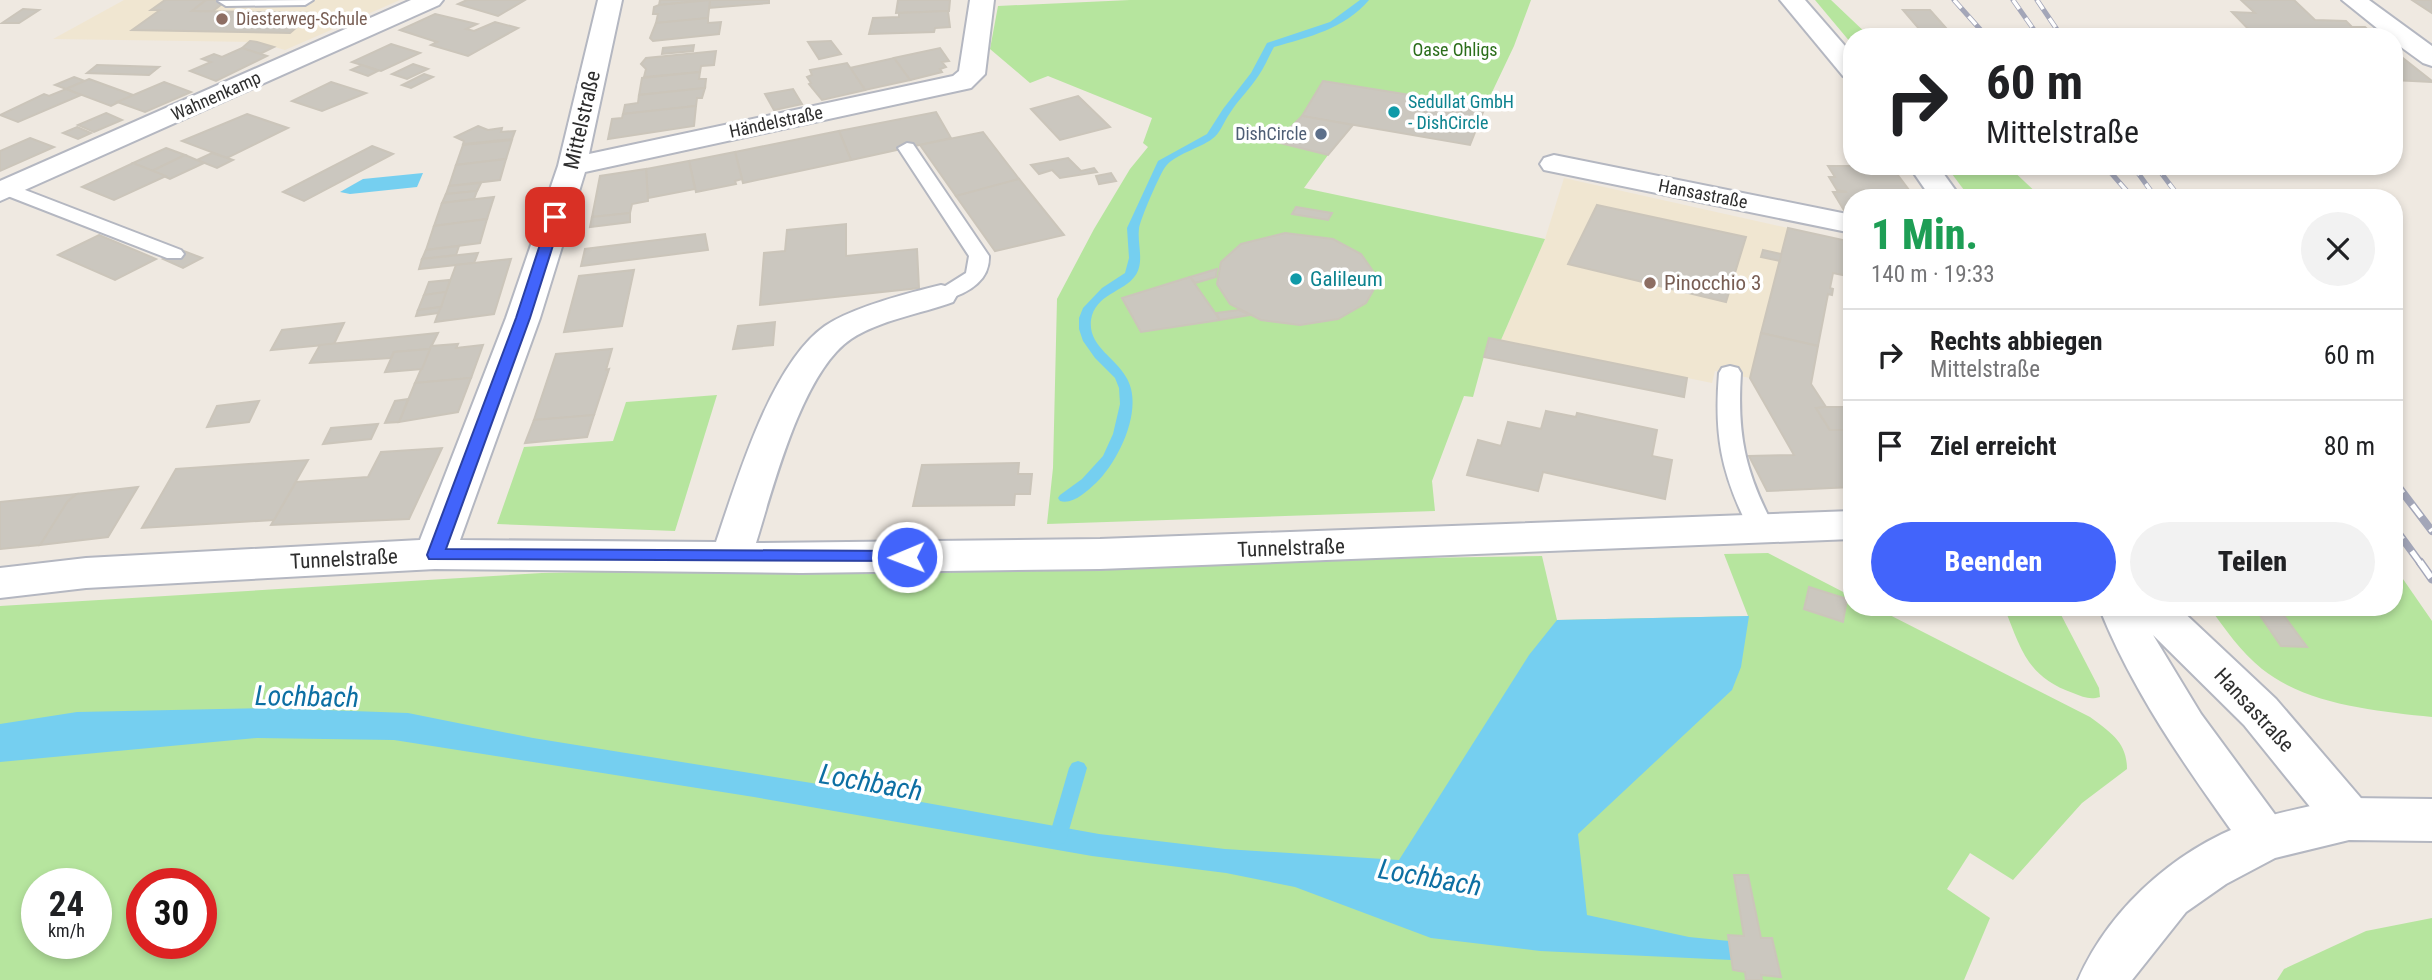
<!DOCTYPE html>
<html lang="de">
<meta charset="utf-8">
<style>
:root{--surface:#fff;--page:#f2f2f2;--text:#202124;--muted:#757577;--line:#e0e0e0;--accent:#4264fb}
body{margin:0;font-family:"Roboto Condensed",sans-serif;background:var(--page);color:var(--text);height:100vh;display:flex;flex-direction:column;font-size:26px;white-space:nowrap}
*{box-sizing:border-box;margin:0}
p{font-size:23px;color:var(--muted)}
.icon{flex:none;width:38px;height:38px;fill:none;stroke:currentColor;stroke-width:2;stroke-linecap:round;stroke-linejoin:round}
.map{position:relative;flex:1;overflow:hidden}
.details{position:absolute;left:1843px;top:189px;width:560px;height:427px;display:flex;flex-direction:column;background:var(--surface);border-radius:28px;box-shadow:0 4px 10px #0003}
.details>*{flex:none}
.banner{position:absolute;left:1843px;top:28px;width:560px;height:147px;border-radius:28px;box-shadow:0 4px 10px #0003;background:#fff;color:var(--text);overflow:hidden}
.speed{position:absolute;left:21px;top:868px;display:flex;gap:14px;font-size:35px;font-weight:700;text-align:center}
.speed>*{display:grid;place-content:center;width:91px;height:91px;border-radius:50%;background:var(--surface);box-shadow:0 4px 10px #0003;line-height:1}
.speed small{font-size:18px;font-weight:400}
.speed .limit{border:10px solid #d22;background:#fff;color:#111}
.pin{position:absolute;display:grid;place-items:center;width:60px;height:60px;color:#fff;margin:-30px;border-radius:14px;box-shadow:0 4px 10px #0006}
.me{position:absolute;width:77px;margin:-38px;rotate:269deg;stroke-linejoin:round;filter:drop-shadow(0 0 5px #0008)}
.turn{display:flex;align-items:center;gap:24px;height:147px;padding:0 28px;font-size:32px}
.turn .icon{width:91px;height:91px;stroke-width:2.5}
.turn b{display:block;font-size:49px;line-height:60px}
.round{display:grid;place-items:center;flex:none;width:74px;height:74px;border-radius:37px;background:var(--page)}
.headline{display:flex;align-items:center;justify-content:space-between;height:119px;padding:0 28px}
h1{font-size:42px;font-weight:800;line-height:52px;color:#1e9e55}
.cta{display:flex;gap:14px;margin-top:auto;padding:14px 28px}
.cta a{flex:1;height:80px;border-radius:42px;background:var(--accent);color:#fff;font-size:28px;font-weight:800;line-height:80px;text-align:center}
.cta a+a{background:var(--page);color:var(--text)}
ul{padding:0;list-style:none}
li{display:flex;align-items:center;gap:21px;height:91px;padding:0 28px;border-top:2px solid var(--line)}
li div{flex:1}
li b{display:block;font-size:26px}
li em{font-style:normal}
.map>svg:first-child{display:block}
.education{fill:#f0e6d1}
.green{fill:#b6e59e;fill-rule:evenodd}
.water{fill:#75cff0}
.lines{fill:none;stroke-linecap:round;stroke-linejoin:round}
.stream{fill:#75cff0;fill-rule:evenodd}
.building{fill:#cbc7bf;stroke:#cbc5ba;stroke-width:2}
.lane-casing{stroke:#b4b7c1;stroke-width:4}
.street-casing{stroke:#b4b7c1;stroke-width:4}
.secondary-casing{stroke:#b4b7c1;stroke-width:4}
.lane{fill:#fff;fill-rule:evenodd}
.street{fill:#fff;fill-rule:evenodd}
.secondary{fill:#fff;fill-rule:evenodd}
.rail-far2-casing{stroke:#a3a6b8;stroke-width:5}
.rail-far1-casing{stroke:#a3a6b8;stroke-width:8}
.rail-casing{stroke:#a3a6b8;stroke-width:9}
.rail-far2{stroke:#fff;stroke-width:3.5;stroke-dasharray:11;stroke-linecap:butt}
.rail-far1{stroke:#fff;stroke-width:5;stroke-dasharray:15;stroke-linecap:butt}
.rail{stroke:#fff;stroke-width:6;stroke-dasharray:19;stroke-linecap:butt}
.route{fill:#4264fb;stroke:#2b41a3;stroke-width:2}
.education-dot{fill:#8d6e63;stroke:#fff;stroke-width:2.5}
.culture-dot{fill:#0f9aa8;stroke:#fff;stroke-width:2.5}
.service-dot{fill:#5c6f8a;stroke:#fff;stroke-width:2.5}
.labels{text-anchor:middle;stroke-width:7;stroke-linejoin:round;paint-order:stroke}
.far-education-label{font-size:18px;fill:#785e54;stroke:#fff;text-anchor:start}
.far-park-label{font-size:18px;fill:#2c6e1b;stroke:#fff}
.far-street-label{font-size:18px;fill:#2e2e2e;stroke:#fff}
.far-culture-label{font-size:18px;fill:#0d838f;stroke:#fff;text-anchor:start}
.far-service-label{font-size:18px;fill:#4e5e75;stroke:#fff;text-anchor:end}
.street-label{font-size:21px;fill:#2e2e2e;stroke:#fff}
.culture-label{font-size:21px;fill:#0d838f;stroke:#fff;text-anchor:start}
.education-label{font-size:21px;fill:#785e54;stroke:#fff;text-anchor:start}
.near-water-label{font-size:28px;font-style:italic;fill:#0d6fa3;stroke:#fff}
</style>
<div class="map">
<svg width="2432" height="980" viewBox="0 0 2432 980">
<rect width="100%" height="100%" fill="#efe9e1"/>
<g class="education">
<polygon points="124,0 400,0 285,50 257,42 53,39"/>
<polygon points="1564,178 1788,228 1750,378 1715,371 1712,383 1501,340 1545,239"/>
</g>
<g class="green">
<polygon points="1130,0 1531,0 1514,46 1485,107 1323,81 1302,116 1276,141 1328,155 1304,188 1545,239 1501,340 1489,338 1473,397 1464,396 1432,481 1435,511 1047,524 1053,468 1057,299 1094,229 1130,169 1148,147 1143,143 1152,118 1048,76 1030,83 990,49 998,6"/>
<polygon points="1815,0 1831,0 1870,37 1852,37 1851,43"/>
<polygon points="1946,166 2008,166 2042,198 1970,198"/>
<polygon points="717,395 675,531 497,524 524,447 613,441 626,402"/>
<path d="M1768,553l83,43 1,11h22l216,110c20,15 37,25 37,52l-45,34 -69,77 -43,-27 -23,36 43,29 -26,62h-1964v-374l542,-33 1000,-17 15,64 191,-4 -24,-62zM37,884h59v59h-59zM142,884h59v59h-59z"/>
<path d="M2394,566l38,55v96c-55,-6 -125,-12 -170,-48 -21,-17 -37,-40 -53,-62h185z"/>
<path d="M2004,607h53l42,81 1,9c-10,3 -17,0 -27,-4 -46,-16 -52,-44 -69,-86z"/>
<polygon points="2432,918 2432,980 2277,980 2284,969 2366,931"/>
</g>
<g class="water">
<polygon points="423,173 417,187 350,194 340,192 363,179"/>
<polygon points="1749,616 1741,667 1732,690 1578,834 1587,915 1689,937 1729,941 1732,960 1540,951 1431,938 1295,887 1226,873 1092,856 754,797 394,740 257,738 0,762 0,724 77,712 270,708 408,713 533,738 855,790 1099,834 1225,849 1399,860 1529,655 1557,620"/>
</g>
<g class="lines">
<g class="stream">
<path d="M1360,0h9c-25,29 -60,37 -95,47 -5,9 -9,19 -15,28 -9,14 -21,25 -29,38 -6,8 -10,21 -18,26 -12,9 -38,16 -46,27 -5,5 -27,56 -27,63 -2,15 6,33 -4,47 -11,16 -40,18 -44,44 -3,26 24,37 35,57 19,30 -7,84 -30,106 -9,8 -23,22 -36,18l-2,-3 2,-3 22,-16 21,-23 10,-22 7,-30 -1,-16 -4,-10 -20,-20 -12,-17 -4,-12v-11l4,-10 19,-20 23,-15 4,-15 -2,-30 31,-67 49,-27 16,-25 28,-36 16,-30 63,-21z"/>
<polygon points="1078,761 1084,763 1087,768 1067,837 1064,843 1058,845 1052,843 1049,837 1069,768 1072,763"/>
</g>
</g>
<g class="building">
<polygon points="165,0 206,0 192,11 313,13 290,33 132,30 160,10 151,10"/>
<polygon points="206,0 227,0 213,11 192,11"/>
<polygon points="467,0 525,0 498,16 458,4"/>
<polygon points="660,0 710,0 659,5"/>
<polygon points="710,0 769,0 769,3 709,8"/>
<polygon points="710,0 708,18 656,23 658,14 653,14 654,7 659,5"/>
<polygon points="898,0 950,0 949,11 896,13"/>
<polygon points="2241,0 2294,0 2315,20 2346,21 2352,27 2365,27 2376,37 2256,37 2232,12 2255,13"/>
<polygon points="2412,0 2432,0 2432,13"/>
<polygon points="23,9 39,10 19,23 2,23"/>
<polygon points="1903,10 1930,10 1954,37 1926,37"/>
<polygon points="948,11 950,27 935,28 934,32 869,34 873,18 899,17 899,13"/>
<polygon points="435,14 477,24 466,29 474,31 495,22 518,28 468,56 431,45 437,42 400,30"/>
<polygon points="708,18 708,23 721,22 719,34 653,41 650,38 656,23"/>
<polygon points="250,41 257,42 274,47 260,54 242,48"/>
<polygon points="831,41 841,54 819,59 808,42"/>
<polygon points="391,44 420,53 381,71 352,62"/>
<polygon points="1444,44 1460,49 1453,54 1438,49"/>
<polygon points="694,45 693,51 662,54 663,48"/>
<polygon points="242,48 267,56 216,81 190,71 211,62 202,59 214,54 222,57"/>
<polygon points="940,48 949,61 942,62 946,67 940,69 942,72 910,80 894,58"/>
<polygon points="716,51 714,65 701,66 700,72 644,77 646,69 641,64 646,58"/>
<polygon points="2394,51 2432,81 2432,82 2394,80"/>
<polygon points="894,58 910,80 865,90 850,68"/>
<polygon points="847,63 865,90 822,100 809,84 811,83 807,77 812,75 810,70"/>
<polygon points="413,64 428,69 407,79 392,74"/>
<polygon points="97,65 159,67 149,75 87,73"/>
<polygon points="362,65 378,71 368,76 351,70"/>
<polygon points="700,72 699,79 706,79 705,88 639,95 642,78"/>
<polygon points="424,74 433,77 411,88 402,85"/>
<polygon points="74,77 85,81 66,89 55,85"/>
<polygon points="89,79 133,95 111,106 66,89"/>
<polygon points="1323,81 1485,107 1470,145 1302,116"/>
<polygon points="164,82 191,92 145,112 117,102"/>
<polygon points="331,82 366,93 322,111 292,101"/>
<polygon points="705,88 702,98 697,98 696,106 623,114 625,105 638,103 639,95"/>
<polygon points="66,89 81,95 18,122 0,115 44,94 49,96"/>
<polygon points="793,89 802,104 774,110 765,94"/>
<polygon points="1078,96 1110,127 1060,140 1031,109"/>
<polygon points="696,106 694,126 608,139 612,119 622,118 623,114"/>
<polygon points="936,112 951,138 851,160 839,131"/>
<polygon points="106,113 122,120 94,132 78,125"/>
<polygon points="247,114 288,128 227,158 182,141"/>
<polygon points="1302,116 1353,125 1328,155 1276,142"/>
<polygon points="478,126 488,130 502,128 501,132 515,131 512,139 463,144 464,141 455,137"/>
<polygon points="77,127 91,133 78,139 63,133"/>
<polygon points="839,131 851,160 743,183 735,152"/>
<polygon points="983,132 1019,179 956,196 920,145"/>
<polygon points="30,138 54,147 0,171 0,151"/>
<polygon points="512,140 506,159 456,165 463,145"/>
<polygon points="372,146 393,154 304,201 283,192"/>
<polygon points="166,148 185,155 152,171 133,163"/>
<polygon points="735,152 742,179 735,181 736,184 696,192 689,161"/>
<polygon points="212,153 233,160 217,168 197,160"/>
<polygon points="185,155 204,163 170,179 152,171"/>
<polygon points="1068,158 1081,171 1094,168 1097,172 1060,178 1052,170 1039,174 1031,165"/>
<polygon points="506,159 500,180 449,186 456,165"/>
<polygon points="689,161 695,189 648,198 646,169"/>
<polygon points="133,163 166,176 114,200 82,187"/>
<polygon points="1828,166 1891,166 1915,198 1852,198 1852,217 1848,217 1833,192 1847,192 1837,190 1829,177 1835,177"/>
<polygon points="646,169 648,201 632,204 630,213 592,217 600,176"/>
<polygon points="1111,173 1116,181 1099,184 1096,176"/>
<polygon points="1019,179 1064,235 995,251 956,196"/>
<polygon points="481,183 477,191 446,194 449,186"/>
<polygon points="477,191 474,199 442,203 446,194"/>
<polygon points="494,197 487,219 434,226 442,203"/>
<polygon points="1597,205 1746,237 1726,302 1568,264"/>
<polygon points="1296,207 1332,213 1328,220 1292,214"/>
<polygon points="630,213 630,222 590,227 592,217"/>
<polygon points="487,219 480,243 426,250 434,226"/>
<polygon points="846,224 846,256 917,249 919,288 760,305 764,253 785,251 787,230"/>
<polygon points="1788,228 1852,242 1852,277 1833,273 1830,288 1833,289 1832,295 1828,294 1818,346 1761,333"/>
<polygon points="1285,233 1333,239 1361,254 1375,274 1374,289 1366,303 1338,319 1300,325 1261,320 1230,304 1217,284 1221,262 1241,244"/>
<polygon points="705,234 708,250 581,266 585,249"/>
<polygon points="99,235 156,259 115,280 58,255"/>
<polygon points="459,246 456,255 422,259 426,250"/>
<polygon points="181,250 202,258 183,268 163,259"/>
<polygon points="1763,250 1781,254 1780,261 1761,257"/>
<polygon points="478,253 474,263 419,269 422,259"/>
<polygon points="511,259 494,314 435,322 456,265"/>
<polygon points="1217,269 1216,277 1195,283 1190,277"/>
<polygon points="634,270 622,326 564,332 579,276"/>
<polygon points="1190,277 1220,320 1141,332 1122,298"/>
<polygon points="450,280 446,292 424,295 429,282"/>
<polygon points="446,292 441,307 418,310 424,295"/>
<polygon points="441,307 438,313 416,316 418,310"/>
<polygon points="1239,310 1250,315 1220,320 1216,313"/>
<polygon points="775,322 773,345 733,349 738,326"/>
<polygon points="344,323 334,344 271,350 282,330"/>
<polygon points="438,333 430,349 394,352 391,358 310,363 320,345"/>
<polygon points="1761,333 1818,346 1811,384 1826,407 1816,408 1830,430 1852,430 1852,487 1767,491 1749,456 1794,455 1750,378"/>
<polygon points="1489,338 1687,378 1684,397 1484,357"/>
<polygon points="458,344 456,348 483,345 471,378 415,383 431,346"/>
<polygon points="430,349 422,369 385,372 394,352"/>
<polygon points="612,349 606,370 609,369 594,415 534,420 556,354"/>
<polygon points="471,378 458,412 399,422 415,383"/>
<polygon points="408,399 399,422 385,423 395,401"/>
<polygon points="259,401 249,422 207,427 217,406"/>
<polygon points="1826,407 1852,407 1852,430 1830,430 1816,408"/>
<polygon points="1546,411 1576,417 1577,413 1657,430 1652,456 1672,460 1665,499 1543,472 1538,491 1467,475 1478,440 1501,446 1508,422 1541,429"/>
<polygon points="594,415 587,437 525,443 534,420"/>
<polygon points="378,424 371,439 323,444 331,428"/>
<polygon points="442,448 409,519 271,525 296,482 368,477 381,452"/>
<polygon points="308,460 274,520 142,528 176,469"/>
<polygon points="1019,463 1018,474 1032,474 1030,494 1015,494 1014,505 913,506 922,465"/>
<polygon points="138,487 108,537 40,545 67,502 76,494"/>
<polygon points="76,494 67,502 40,545 0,549 0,502"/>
<polygon points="1809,587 1847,599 1843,622 1804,609"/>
<polygon points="2255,608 2279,609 2307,647 2281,646"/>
<polygon points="1734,875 1748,875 1761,938 1772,938 1781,977 1761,975 1762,980 1746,980 1745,972 1733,970 1728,935 1744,936"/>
</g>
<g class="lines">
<g class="lane-casing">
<g id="lane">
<polygon points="313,0 305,5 226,6 218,1"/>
<path d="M907,143l6,1 76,112c1,27 -25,39 -48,45l-10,-6 35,-22 3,-17 -71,-108z"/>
<polygon points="7,183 181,250 184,254 181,258 167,258 0,193 0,186"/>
<path d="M1730,366l8,2 3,5c-4,62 4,99 33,154l-4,6 -9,3 -9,-3 -4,-6c-27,-55 -34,-92 -29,-154l3,-5z"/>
</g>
</g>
<g class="street-casing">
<g id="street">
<polygon points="411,0 443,0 439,5 0,201 0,181"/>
<path d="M598,0h24l-33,154 364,-78 6,-5 11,-71h24l-9,74 -14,14 -386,84 -45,146 -80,222 256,2c21,-62 55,-178 109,-216 28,-19 83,-33 116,-41l12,3 4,7 -4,7c-33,12 -73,18 -102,37 -49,33 -78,149 -95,204l344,-4 752,-28v28l-752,30 -299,4 -366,-4 -349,19 -86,10v-30l86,-10 334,-18 86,-222 52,-152z"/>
<polygon points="1780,0 1805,0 1852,54 1852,79 1843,76"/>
<polygon points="1554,155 1852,215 1852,233 1544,170 1540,164 1544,158"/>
<polygon points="1909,166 1938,166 1961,198 1931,198"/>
<path d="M2099,607h79l98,92 90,105 7,15 -7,15 -17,6 -17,-6 -88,-109 -91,-90 48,79 81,110 7,15 -7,15 -17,7 -17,-7c-56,-79 -113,-156 -149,-247z"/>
</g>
</g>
<g class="secondary-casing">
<g id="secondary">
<polygon points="2342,0 2369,0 2432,46 2432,66 2423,63 2394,42 2394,37 2388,37"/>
<path d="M2349,798l83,1v42l-83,-1 -74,18 -49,26 -40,28 -54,68h-54c34,-77 107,-139 188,-163 27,-8 55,-13 83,-19z"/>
</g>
</g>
<use href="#lane" class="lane"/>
<use href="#street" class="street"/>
<use href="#secondary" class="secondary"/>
<g class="rail-far2-casing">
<g id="rail-far2">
<polyline points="1954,0 1987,37"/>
<polyline points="2013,0 2039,37"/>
<polyline points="2037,0 2062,37"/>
<polyline points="2105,166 2133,198"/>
<polyline points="2133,166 2156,198"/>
<polyline points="2156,166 2180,198"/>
</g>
</g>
<g class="rail-far1-casing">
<g id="rail-far1">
<polyline points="2394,481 2432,531"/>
<polyline points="2394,527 2421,564"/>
</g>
</g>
<g class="rail-casing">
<polyline id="rail" points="2420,562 2432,579"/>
</g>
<use href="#rail-far2" class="rail-far2"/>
<use href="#rail-far1" class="rail-far1"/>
<use href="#rail" class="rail"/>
</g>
<polygon class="route" points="555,213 562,217 530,318 446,549 907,551 915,557 913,561 429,559 427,555 516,318 549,217"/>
<g class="education-dot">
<circle cx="222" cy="19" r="7"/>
<circle cx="1650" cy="283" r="7"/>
</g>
<g class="culture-dot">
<circle cx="1394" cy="112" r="7"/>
<circle cx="1296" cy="279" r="7"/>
</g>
<circle class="service-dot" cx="1321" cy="134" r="7"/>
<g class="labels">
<g class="far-education-label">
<text x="236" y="25">Diesterweg-Schule</text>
</g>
<g class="far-park-label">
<text x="1455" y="56">Oase Ohligs</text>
</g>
<g class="far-street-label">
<text transform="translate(216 96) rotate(-24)" y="6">Wahnenkamp</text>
<text transform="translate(776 122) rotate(-12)" y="6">Händelstraße</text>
<text transform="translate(1703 194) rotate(11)" y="6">Hansastraße</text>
</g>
<g class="far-culture-label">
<text x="1408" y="108">Sedullat GmbH<tspan x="1408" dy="21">- DishCircle</tspan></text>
</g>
<g class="far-service-label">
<text x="1307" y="140">DishCircle</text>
</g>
<g class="street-label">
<text transform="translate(582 120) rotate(-77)" y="7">Mittelstraße</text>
<text transform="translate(1291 548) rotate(-2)" y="7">Tunnelstraße</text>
<text transform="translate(344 559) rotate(-3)" y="7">Tunnelstraße</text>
<text transform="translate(2254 710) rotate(47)" y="7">Hansastraße</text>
</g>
<g class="culture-label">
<text x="1310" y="286">Galileum</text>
</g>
<g class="education-label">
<text x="1664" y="290">Pinocchio 3</text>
</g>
<g class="near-water-label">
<text transform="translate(307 696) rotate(1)" y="10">Lochbach</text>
<text transform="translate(871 782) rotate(10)" y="10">Lochbach</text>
<text transform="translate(1430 877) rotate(10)" y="10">Lochbach</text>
</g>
</g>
</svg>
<div class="speed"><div>24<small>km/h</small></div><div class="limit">30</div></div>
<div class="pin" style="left:555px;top:217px;background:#d93025"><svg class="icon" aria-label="arrive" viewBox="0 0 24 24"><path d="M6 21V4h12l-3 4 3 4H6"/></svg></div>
<svg class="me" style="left:907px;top:557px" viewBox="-20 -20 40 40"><circle r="17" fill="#4264fb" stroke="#fff" stroke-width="3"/><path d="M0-11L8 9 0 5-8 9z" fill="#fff"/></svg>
<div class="banner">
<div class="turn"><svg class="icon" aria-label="right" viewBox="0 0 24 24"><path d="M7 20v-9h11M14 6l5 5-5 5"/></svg><div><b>60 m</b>Mittelstraße</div></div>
</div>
<section class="details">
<div class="headline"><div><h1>1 Min.</h1><p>140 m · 19:33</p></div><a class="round"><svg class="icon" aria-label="close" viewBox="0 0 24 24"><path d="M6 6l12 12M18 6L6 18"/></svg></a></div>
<ul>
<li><svg class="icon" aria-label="right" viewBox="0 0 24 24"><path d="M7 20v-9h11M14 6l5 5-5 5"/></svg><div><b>Rechts abbiegen</b><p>Mittelstraße</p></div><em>60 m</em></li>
<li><svg class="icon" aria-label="arrive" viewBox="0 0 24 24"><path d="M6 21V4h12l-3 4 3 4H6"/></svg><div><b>Ziel erreicht</b></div><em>80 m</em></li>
</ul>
<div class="cta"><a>Beenden</a><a>Teilen</a></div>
</section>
</div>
